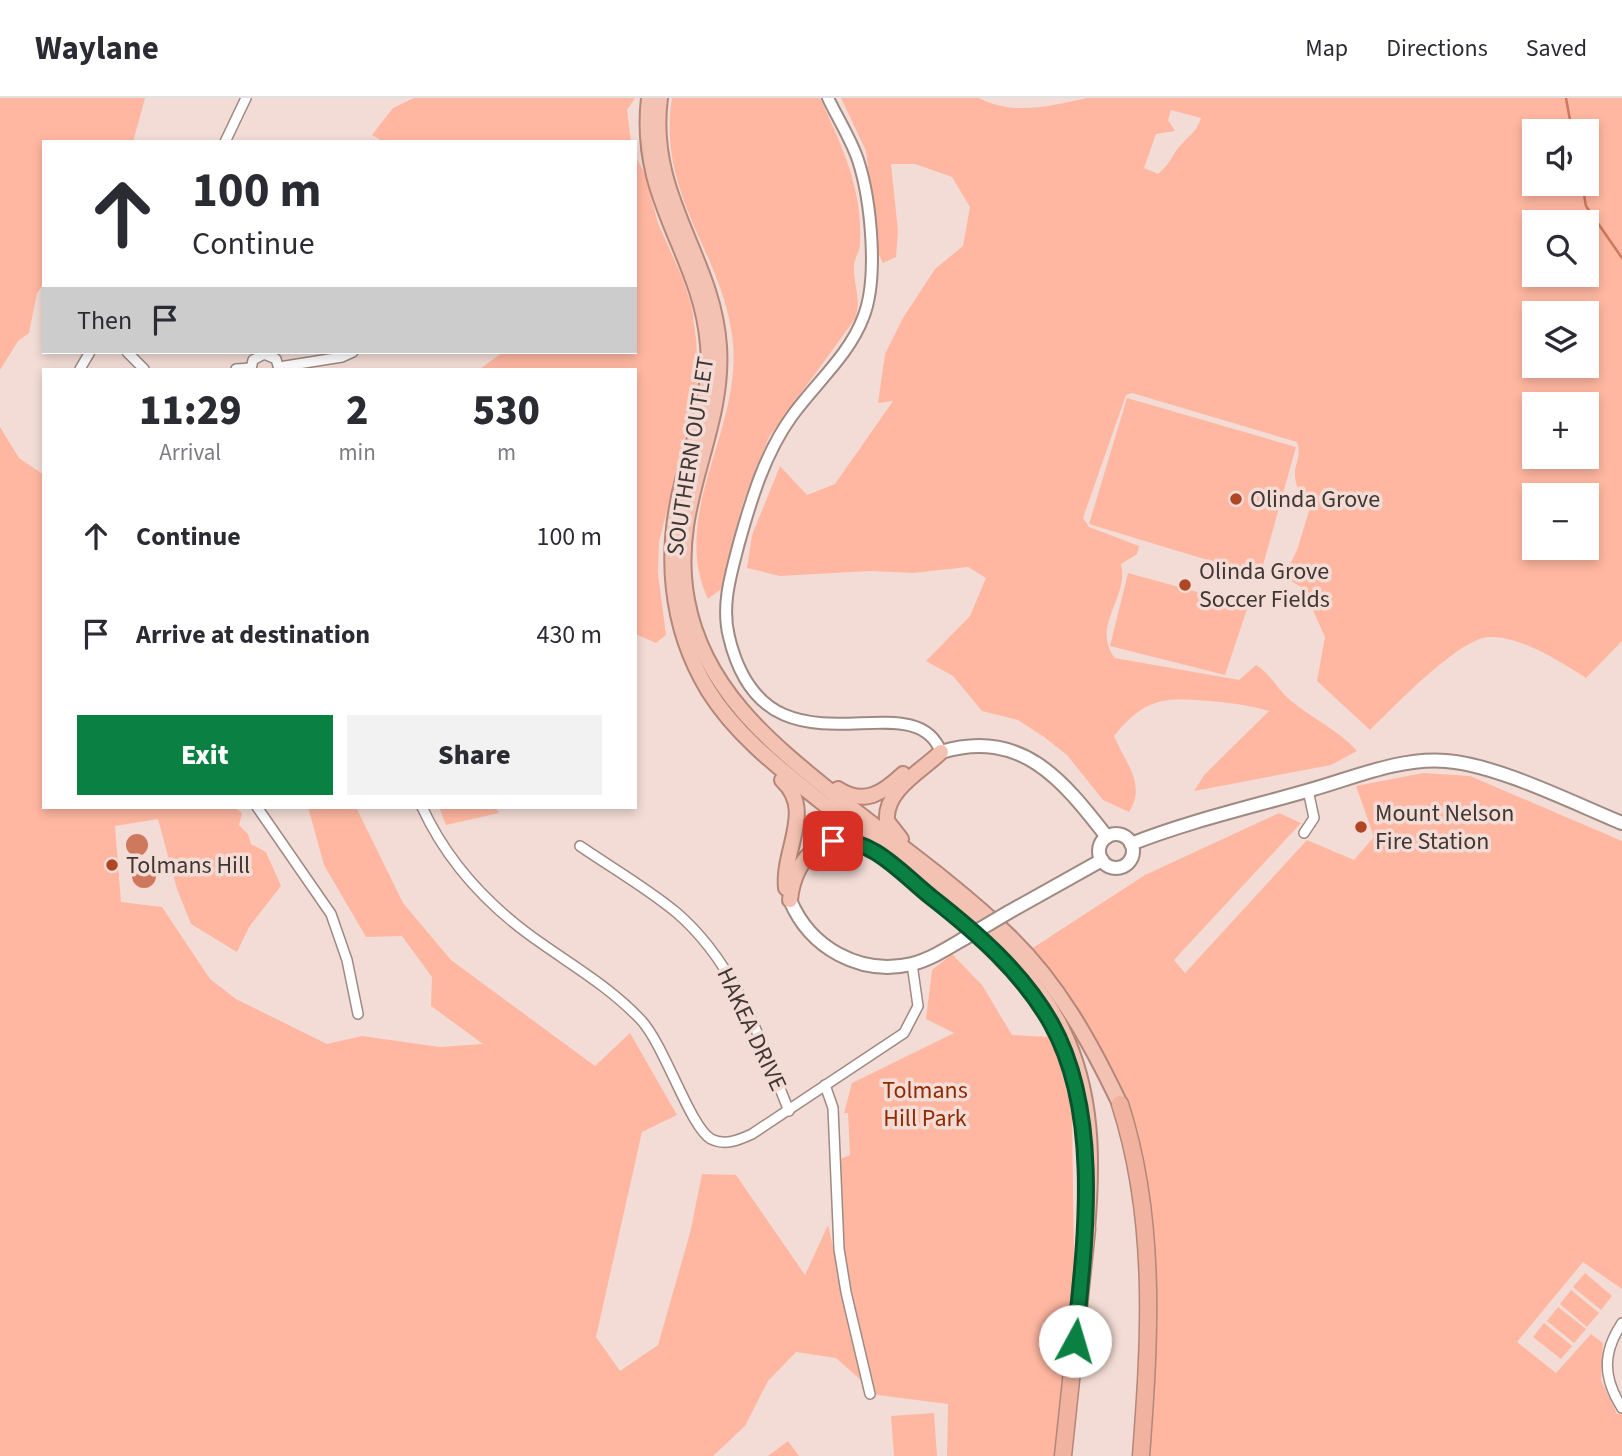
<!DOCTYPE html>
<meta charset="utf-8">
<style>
:root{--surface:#fff;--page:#f2f2f3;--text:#2b2b33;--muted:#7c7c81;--line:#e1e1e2;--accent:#0b8043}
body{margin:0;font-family:"Source Sans 3",sans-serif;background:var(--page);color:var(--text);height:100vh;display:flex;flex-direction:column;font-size:26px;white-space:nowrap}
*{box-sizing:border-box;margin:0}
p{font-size:23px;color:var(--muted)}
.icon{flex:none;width:38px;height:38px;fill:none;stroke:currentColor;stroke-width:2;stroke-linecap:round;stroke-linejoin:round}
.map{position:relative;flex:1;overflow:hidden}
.details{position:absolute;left:42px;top:270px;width:595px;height:441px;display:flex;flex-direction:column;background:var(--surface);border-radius:0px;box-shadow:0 4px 10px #0003}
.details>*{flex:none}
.top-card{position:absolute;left:42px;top:42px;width:595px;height:214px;border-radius:0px;box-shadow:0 4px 10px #0003;background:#fff;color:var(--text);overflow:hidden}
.fabs{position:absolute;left:1522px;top:21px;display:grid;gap:14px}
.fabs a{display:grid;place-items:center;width:77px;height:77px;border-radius:0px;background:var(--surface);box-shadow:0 4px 10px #0003;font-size:35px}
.pin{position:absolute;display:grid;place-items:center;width:60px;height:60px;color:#fff;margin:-30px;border-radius:14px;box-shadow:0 4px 10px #0006}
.me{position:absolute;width:77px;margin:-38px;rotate:6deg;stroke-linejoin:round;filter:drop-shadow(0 0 5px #0008)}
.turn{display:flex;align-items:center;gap:24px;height:147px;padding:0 35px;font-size:32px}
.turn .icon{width:91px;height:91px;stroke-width:2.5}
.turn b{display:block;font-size:49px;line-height:60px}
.then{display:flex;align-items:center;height:66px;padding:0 35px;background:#0003;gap:14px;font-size:26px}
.eta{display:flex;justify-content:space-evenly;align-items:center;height:119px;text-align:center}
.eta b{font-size:42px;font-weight:800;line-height:49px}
.button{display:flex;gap:14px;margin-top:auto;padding:14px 35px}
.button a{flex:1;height:80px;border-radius:0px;background:var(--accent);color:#fff;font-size:28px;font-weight:800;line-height:80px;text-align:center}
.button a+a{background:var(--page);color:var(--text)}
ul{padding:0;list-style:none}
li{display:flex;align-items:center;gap:21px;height:98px;padding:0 35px}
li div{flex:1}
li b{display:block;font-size:26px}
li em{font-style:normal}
header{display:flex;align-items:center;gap:42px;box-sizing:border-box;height:98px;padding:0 35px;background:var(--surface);border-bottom:2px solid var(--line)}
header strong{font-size:33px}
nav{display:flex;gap:38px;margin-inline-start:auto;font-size:24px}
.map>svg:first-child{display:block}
.green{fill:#ffb7a1;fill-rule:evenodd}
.water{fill:#ce785e}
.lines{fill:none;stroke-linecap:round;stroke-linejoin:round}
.stream{stroke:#ce785e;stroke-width:2.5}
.minor-casing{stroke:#9e8983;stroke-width:12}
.tertiary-casing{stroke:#9e8983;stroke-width:14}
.secondary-casing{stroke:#9e8983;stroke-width:16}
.trunk-casing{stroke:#b3877a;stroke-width:18}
.motorway-casing{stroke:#b3877a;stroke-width:19}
.minor{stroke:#fff;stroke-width:9}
.tertiary{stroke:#fff;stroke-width:10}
.secondary{stroke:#fff;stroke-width:12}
.trunk{stroke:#f4c2b2;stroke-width:14}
.motorway{stroke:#f1b29f;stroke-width:16}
.secondary-bridge-casing{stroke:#9e8983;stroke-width:16;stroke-linecap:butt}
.secondary-bridge{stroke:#fff;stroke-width:12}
.route-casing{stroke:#07532c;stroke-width:18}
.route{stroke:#0b8043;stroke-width:12}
.poi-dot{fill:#af4725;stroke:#f3dcd5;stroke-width:2.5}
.labels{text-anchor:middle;stroke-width:7;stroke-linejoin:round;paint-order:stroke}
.street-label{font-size:24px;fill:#403734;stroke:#f3dcd5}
.poi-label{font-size:24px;fill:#403734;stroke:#f3dcd5;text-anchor:start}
.park-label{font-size:24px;fill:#902a00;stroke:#f3dcd5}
</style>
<header>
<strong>Waylane</strong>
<nav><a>Map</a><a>Directions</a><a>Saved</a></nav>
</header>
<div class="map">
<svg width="1622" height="1358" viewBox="0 0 1622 1358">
<rect width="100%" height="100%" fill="#f3dcd5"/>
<g class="green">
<polygon points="0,0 145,0 133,44 44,44 44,185 37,195 29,235 18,243 0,272"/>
<polygon points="414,0 635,0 627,12 631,44 384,44 372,37 393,10"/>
<path d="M672,0h148c22,48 43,91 40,146 0,7 -5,13 -6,21 -1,19 8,34 1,54l-86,118 -25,63 -23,89 -13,10c-39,-83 33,-169 25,-255 -8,-90 -77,-147 -61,-246z"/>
<path d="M841,0h138c35,18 71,8 108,0h535v543l-36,37c-25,-16 -67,-43 -98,-41 -31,3 -94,70 -118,93l-53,-49 8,-44 -22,-49 -19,-11 13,-27 12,-39c-7,-13 -15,-25 -14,-40 2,-12 6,-17 2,-29l-165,-49 -6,2 -43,123 6,9 50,19 -2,8 -16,10c9,32 -31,63 -6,94l124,22 17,-15c14,8 21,24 34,35 21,18 49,30 67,51l-26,14 -137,26 11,-17 64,-63c-20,-6 -38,-8 -59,-10 -47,-4 -65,-3 -96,35 11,27 33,48 15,76l-26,-12 -36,-45 -23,-18 -26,-17 -36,-9 -29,-35 -27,-15 44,-45 16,-38 -18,-11 -55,6 -43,-2 -90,5 -33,-8 5,-33 28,-69 27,29 28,-11 58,-83 -15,2 7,-49 18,-36 32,-49 28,-23 7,-39 -18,-30 -37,-13h-24l7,67 -2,26 -13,6 -5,-10 -12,-102zM1171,12l30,8c-5,15 -12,17 -21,28 -9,10 -9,17 -22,28l-14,-6 12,-34 19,-3 -7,-11zM1535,33h52v53h-52zM1535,124h52v53h-52zM1535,215h52v53h-52zM1535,306h52v53h-52zM1535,397h52v53h-52z"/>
<polygon points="635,57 645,76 658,125 683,181 692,210 696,241 698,279 695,300 659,444 658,475 666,537 656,545 635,536 635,271 480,271 503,254 635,254"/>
<polygon points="1127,300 1296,349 1260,478 1089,426"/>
<polygon points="0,329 19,360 44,377 44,709 234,709 242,715 239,727 248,736 251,746 266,754 281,788 249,829 237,854 191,826 177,791 158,721 115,728 121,804 162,809 210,881 236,901 327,946 362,938 440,949 483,946 431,908 432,879 402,838 366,839 324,767 308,709 356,709 403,805 451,862 595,968 630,935 677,1017 642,1034 596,1239 620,1273 658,1247 690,1135 702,1076 736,1077 805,1177 828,1127 864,1285 836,1260 796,1254 768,1283 745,1328 713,1358 0,1358"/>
<polygon points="1128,475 1248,508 1225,577 1110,548"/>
<polygon points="1423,675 1470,678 1622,743 1622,1191 1583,1164 1517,1244 1556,1275 1591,1236 1603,1245 1601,1282 1617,1316 1622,1315 1622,1358 1141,1358 1148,1167 1120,1006 1025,855 1145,777 1279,715 1301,725 1174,862 1185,875 1307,742 1354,762 1374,739 1356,688"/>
<polygon points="439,709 495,709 499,715 446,727"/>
<polygon points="952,856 982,887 1012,937 1050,939 1058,958 1072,1016 1075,1243 1063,1358 947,1358 948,1306 870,1296 846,1194 838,1062 850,1057 848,1015 844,1015 852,985 954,935 926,921 932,872"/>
<polygon points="1585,1175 1612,1198 1601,1212 1573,1189"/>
<polygon points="1571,1192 1599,1215 1587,1229 1560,1206"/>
<polygon points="1558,1209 1586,1231 1574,1245 1547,1223"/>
<polygon points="1544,1225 1572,1248 1561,1261 1533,1239"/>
<polygon points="934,1315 937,1358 894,1358 891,1318"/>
<polygon points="788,1343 799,1358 768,1358"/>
</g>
<g class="water">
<circle cx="137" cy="747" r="11"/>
<circle cx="144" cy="778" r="12"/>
</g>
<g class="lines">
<g class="stream">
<polyline points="1566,0 1572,33"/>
<polyline points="1582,86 1586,108 1622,160"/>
</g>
<g class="minor-casing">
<g id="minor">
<polyline points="225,44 246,0"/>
<polyline points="127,254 144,271"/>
<polyline points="279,269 342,259 353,254"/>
<polyline points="80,271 90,254"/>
<polyline points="236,271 251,270"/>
<polyline points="251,271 253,262 264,256 276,261 279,271"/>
<polyline points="257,709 331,816 347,862 358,916"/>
<path d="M422,709c23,50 61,93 105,126 39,29 80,51 114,87 24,26 49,107 70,119 14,7 28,1 41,-5l152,-101 14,-27 -6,-42"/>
<polyline points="1304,735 1314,720 1308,692"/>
<path d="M580,748c32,22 67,42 97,67 60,52 83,127 112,198"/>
<polyline points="825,987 833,1010 839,1151 846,1194 870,1296"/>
<path d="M1622,1225c-20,30 -19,55 0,85"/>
</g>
</g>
<g class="tertiary-casing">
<path id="tertiary" d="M828,0c10,21 23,41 30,62 13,40 21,119 5,158 -14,37 -48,66 -71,98 -27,37 -41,84 -53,127 -8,31 -18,62 -10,94 37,154 183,39 212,115"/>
</g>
<g class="secondary-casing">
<g id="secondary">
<path d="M941,654c80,-24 121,27 166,85"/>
<circle cx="1116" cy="753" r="17"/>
<path d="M1131,746c58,-23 120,-37 179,-54 43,-12 91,-33 136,-29 52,4 127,42 176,62"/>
<path d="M790,802c20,48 70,76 122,64 19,-5 36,-16 53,-26"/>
<polyline points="1009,814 1102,762"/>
</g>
</g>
<g class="trunk-casing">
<g id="trunk">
<path d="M649,0c-12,103 52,156 59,247 4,46 -13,91 -25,135 -19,71 -14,146 25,210 27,44 71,78 111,110 81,64 197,135 243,229 31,63 31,132 25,200"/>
<path d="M660,0c-13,99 53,158 59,248 6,89 -50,157 -32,254 16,88 82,142 148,195 58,46 120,89 173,140 50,48 83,108 112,169"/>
<path d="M782,682c33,30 0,70 4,108"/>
<path d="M838,691c26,17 45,4 65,-15"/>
<path d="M901,741l-14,-18c-3,-31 36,-51 54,-69"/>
<path d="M790,802c4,-43 38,-78 81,-50"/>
</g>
</g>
<g class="motorway-casing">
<g id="motorway">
<path d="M1120,1006c37,115 30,233 21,352"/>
<polyline points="1063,1358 1087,1131"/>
</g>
</g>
<use href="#minor" class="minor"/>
<use href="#tertiary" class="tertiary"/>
<use href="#secondary" class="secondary"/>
<use href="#trunk" class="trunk"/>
<use href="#motorway" class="motorway"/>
<g class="secondary-bridge-casing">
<polyline id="secondary-bridge" points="965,840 1009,814"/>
</g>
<use href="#secondary-bridge" class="secondary-bridge"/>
</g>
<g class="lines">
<g class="route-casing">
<path id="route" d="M833,743c39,-4 70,34 98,56 46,36 91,75 120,126 51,91 34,219 24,318"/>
</g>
<use href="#route" class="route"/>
</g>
<g class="poi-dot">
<circle cx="1236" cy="401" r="7"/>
<circle cx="1185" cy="487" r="7"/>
<circle cx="1361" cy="729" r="7"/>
<circle cx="112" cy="767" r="7"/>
</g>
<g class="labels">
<g class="street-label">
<text transform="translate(690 358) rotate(-81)" y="8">SOUTHERN OUTLET</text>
<text transform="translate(752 931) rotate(65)" y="8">HAKEA DRIVE</text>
</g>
<g class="poi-label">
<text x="1250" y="409">Olinda Grove</text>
<text x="1199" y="481">Olinda Grove<tspan x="1199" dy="28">Soccer Fields</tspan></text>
<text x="1375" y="723">Mount Nelson<tspan x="1375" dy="28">Fire Station</tspan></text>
<text x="126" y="775">Tolmans Hill</text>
</g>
<g class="park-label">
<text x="925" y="1000">Tolmans<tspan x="925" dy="28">Hill Park</tspan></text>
</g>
</g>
</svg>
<div class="fabs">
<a><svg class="icon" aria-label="sound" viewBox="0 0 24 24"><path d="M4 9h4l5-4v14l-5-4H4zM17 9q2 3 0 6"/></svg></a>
<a><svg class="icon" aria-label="search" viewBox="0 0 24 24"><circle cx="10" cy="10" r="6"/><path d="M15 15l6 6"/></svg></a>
<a><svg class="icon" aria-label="layers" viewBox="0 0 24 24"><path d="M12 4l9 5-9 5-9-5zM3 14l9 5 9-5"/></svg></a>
<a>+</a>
<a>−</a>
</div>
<div class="pin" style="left:833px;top:743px;background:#d93025"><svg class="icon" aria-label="arrive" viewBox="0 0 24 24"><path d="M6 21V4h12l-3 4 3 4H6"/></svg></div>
<svg class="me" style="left:1075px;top:1243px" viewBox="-20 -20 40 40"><circle r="19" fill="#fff"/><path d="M0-13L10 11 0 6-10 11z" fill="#0b8043"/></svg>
<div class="top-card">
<div class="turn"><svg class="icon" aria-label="ahead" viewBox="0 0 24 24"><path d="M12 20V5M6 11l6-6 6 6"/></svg><div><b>100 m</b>Continue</div></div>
<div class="then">Then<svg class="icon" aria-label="arrive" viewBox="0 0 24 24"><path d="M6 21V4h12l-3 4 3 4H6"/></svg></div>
</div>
<section class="details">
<div class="eta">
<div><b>11:29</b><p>Arrival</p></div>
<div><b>2</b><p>min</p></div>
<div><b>530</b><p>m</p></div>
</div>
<ul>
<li><svg class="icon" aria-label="ahead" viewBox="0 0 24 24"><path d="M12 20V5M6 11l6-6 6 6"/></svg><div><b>Continue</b></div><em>100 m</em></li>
<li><svg class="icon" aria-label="arrive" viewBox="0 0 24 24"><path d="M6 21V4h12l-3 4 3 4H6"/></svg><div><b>Arrive at destination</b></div><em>430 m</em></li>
</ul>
<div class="button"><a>Exit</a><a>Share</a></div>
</section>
</div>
